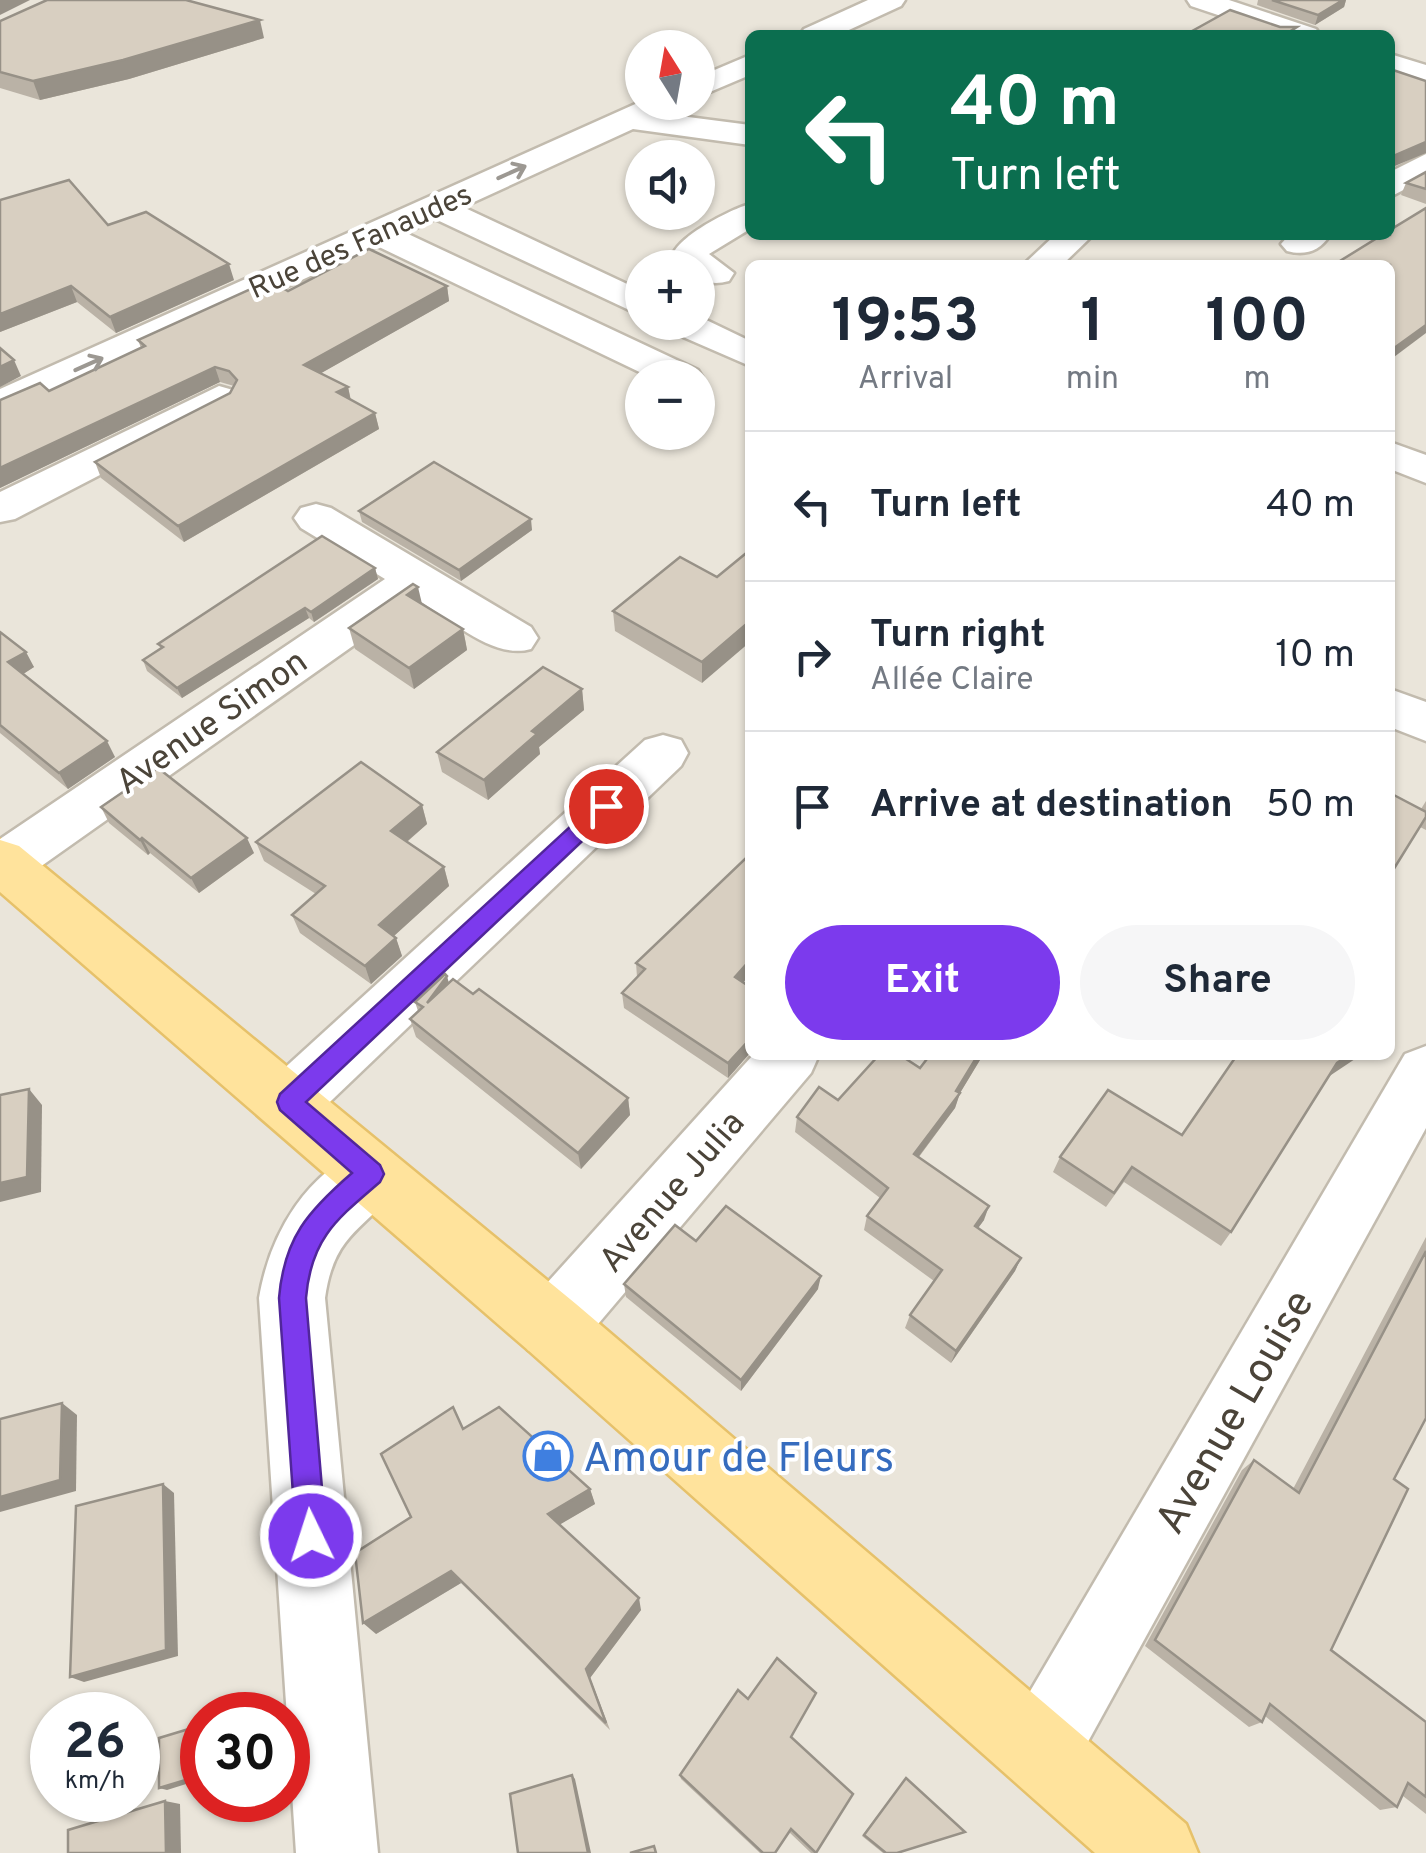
<!DOCTYPE html>
<meta charset="utf-8">
<style>
:root{--surface:#fff;--page:#f6f6f7;--text:#1f2937;--muted:#747a83;--line:#e0e1e3;--accent:#7c3aed}
body{margin:0;font-family:Overpass,sans-serif;background:var(--page);color:var(--text);height:100vh;display:flex;flex-direction:column;font-size:38px;white-space:nowrap}
*{box-sizing:border-box;margin:0}
p{font-size:32px;color:var(--muted)}
.icon{flex:none;width:55px;height:55px;fill:none;stroke:currentColor;stroke-width:2;stroke-linecap:round;stroke-linejoin:round}
.map{position:relative;flex:1;overflow:hidden}
.details{position:absolute;left:745px;top:260px;width:650px;height:800px;display:flex;flex-direction:column;background:var(--surface);border-radius:15px;box-shadow:0 2px 8px #0004}
.details>*{flex:none}
.banner{position:absolute;left:745px;top:30px;width:650px;height:210px;border-radius:15px;box-shadow:0 2px 8px #0004;background:#0b6e4f;color:#fff;overflow:hidden}
.needle{width:65px;rotate:349deg}
.controls{position:absolute;left:625px;top:30px;display:grid;gap:20px}
.controls a{display:grid;place-items:center;width:90px;height:90px;border-radius:50%;background:var(--surface);box-shadow:0 2px 8px #0004;font-size:50px}
.speed{position:absolute;left:30px;top:1692px;display:flex;gap:20px;font-size:50px;font-weight:700;text-align:center}
.speed>*{display:grid;place-content:center;width:130px;height:130px;border-radius:50%;background:var(--surface);box-shadow:0 2px 8px #0004;line-height:1}
.speed small{font-size:25px;font-weight:400}
.speed .limit{border:15px solid #d22;background:#fff;color:#111}
.pin{position:absolute;display:grid;place-items:center;width:85px;height:85px;color:#fff;margin:-42px;border:5px solid #fff;border-radius:50%;box-shadow:0 2px 10px #0007}
.me{position:absolute;width:110px;margin:-55px;rotate:356deg;stroke-linejoin:round;filter:drop-shadow(0 0 8px #0008)}
.turn{display:flex;align-items:center;gap:35px;height:210px;padding:0 40px;font-size:45px}
.turn .icon{width:130px;height:130px;stroke-width:2.5}
.turn b{display:block;font-size:70px;line-height:85px}
.eta{display:flex;justify-content:space-evenly;align-items:center;height:170px;text-align:center}
.eta b{font-size:60px;font-weight:700;line-height:70px}
.button{display:flex;gap:20px;margin-top:auto;padding:20px 40px}
.button a{flex:1;height:115px;border-radius:60px;background:var(--accent);color:#fff;font-size:40px;font-weight:700;line-height:115px;text-align:center}
.button a+a{background:var(--page);color:var(--text)}
ul{padding:0;list-style:none}
li{display:flex;align-items:center;gap:30px;height:150px;padding:0 40px;border-top:2px solid var(--line)}
li div{flex:1}
li b{display:block;font-size:38px}
li em{font-style:normal}
.map>svg:first-child{display:block}
.residential{fill:#eae5da;fill-rule:evenodd}
.lines{fill:none;stroke-linecap:round;stroke-linejoin:round}
.minor-casing{stroke:#c2bbae;stroke-width:5}
.major-casing{stroke:#e6c16a;stroke-width:5}
.minor{fill:#fff;fill-rule:evenodd}
.major{fill:#ffe39c;fill-rule:evenodd}
.wall{fill:#bab2a6}
.shaded-wall{fill:#979187}
.building{fill:#d8cfc1;stroke:#979187;stroke-width:2.5}
.oneway{stroke:#9c9892}
.route{fill:#7c3aed;stroke:#51269a;stroke-width:2.5}
.labels{text-anchor:middle;stroke-width:8;stroke-linejoin:round;paint-order:stroke}
.far-street-label{font-size:30px;fill:#4b4439;stroke:#fff}
.street-label{font-size:35px;fill:#4b4439;stroke:#fff}
.near-street-label{font-size:42px;fill:#4b4439;stroke:#fff}
.near-shop-label{font-size:42px;fill:#366cbe;stroke:#fff;text-anchor:start}
</style>
<div class="map">
<svg width="1426" height="1853" viewBox="0 0 1426 1853">
<rect width="100%" height="100%" fill="#f6f3ec"/>
<path class="residential" d="M0,0h1426v1853h-1426zM750,35h640v200h-640zM642,48h56v54h-56zM642,158h56v54h-56zM750,265h640v790h-640zM642,268h56v54h-56zM642,378h56v54h-56zM52,1715h86v85h-86zM202,1715h86v85h-86z"/>
<g class="lines">
<g class="minor-casing">
<g id="minor">
<polygon points="868,0 905,0 901,6 838,35 800,35 804,29"/>
<polygon points="1187,0 1229,0 1316,29 1320,35 1278,35 1191,6"/>
<polygon points="1390,54 1426,65 1426,84 1390,73"/>
<polygon points="750,55 750,75 698,97 698,77"/>
<polygon points="642,101 681,102 665,114 750,125 750,145 633,129 463,207 642,291 642,316 435,219 406,233 698,370 703,378 698,386 698,378 652,378 377,246 0,416 0,389"/>
<polygon points="1426,154 1426,178 1390,197 1390,172"/>
<path d="M750,204v25l-41,25 25,19 -5,8c-12,3 -21,3 -31,-4v-9l-21,-2 -5,-8c2,-20 59,-49 78,-54z"/>
<polygon points="1055,235 1093,235 1062,265 1023,265"/>
<path d="M1289,235h41c-10,16 -25,21 -43,16l-6,-7z"/>
<polygon points="698,316 750,341 750,366 667,330 662,322 698,322"/>
<polygon points="219,386 233,390 239,398 233,406 15,519 0,522 0,492"/>
<polygon points="1390,442 1426,455 1426,483 1390,469"/>
<path d="M316,504l15,4 200,119 7,11 -7,11c-38,11 -81,-30 -113,-49l-395,279 -23,4v-44l385,-260 -84,-51 -7,-10 7,-10z"/>
<polygon points="1390,689 1426,702 1426,741 1390,727"/>
<polygon points="663,735 681,740 688,753 681,766 310,1121 289,1129 268,1121 259,1102 268,1083 645,740"/>
<polygon points="1426,1046 1426,1128 1068,1778 1040,1790 1012,1778 1000,1750 1012,1722 1405,1054"/>
<polygon points="753,1055 819,1055 811,1073 576,1350 552,1360 528,1350 519,1327 528,1304"/>
<path d="M371,1146l22,8 9,20c-25,55 -67,49 -77,124l53,555h-82l-37,-555c11,-65 48,-128 112,-152z"/>
</g>
</g>
<g class="major-casing">
<polygon id="major" points="0,840 19,846 576,1304 1186,1824 1198,1853 1095,1853 528,1350 0,892"/>
</g>
<use href="#minor" class="minor"/>
<use href="#major" class="major"/>
</g>
<g class="wall">
<polygon points="1258,0 1346,0 1344,7 1315,25 1257,5"/>
<polygon points="0,21 264,38 129,79 40,100 0,88"/>
<polygon points="1426,172 1426,204 1401,195 1406,183"/>
<polygon points="0,200 108,225 234,280 116,333 77,302 0,332"/>
<polygon points="447,286 449,301 321,373 348,387 351,400 375,413 379,429 184,542 101,478 95,462 230,393 234,386 220,382 0,488 0,400 49,391 141,348 138,340 273,292"/>
<polygon points="359,511 532,530 461,581 362,522"/>
<polygon points="375,568 378,579 314,622 309,618 182,698 147,671 143,660 161,649 158,644"/>
<polygon points="717,577 702,683 615,631 613,611"/>
<polygon points="422,604 463,629 467,650 414,689 355,649 349,628"/>
<polygon points="0,632 34,667 23,674 115,757 68,789 0,733"/>
<polygon points="582,689 584,710 539,747 540,754 488,800 442,772 437,752"/>
<polygon points="1426,801 1426,830 1420,827 1421,809"/>
<polygon points="422,805 427,824 407,842 444,867 449,886 394,936 396,938 402,956 371,984 300,933 292,915 316,894 264,861 256,842"/>
<polygon points="101,807 254,853 199,893 150,853 148,855 109,823"/>
<polygon points="750,860 750,975 743,983 750,987 750,1053 728,1078 624,1008 622,993 637,977 636,963"/>
<polygon points="449,983 473,994 628,1098 630,1115 581,1169 416,1037 410,1019 418,1011 415,1002"/>
<polygon points="930,1055 983,1055 960,1093 955,1108 919,1157 984,1220 978,1228 1021,1258 1015,1271 951,1363 905,1328 910,1315 934,1281 864,1230 867,1216 880,1198 795,1132 797,1117 920,1068"/>
<polygon points="1328,1077 1231,1232 1221,1246 1124,1182 1106,1207 1053,1172 1060,1157 1182,1135"/>
<polygon points="1426,1237 1426,1418 1394,1479 1331,1650 1426,1722 1426,1814 1403,1796 1397,1807 1380,1810 1265,1716 1262,1722 1249,1727 1145,1646 1242,1470 1254,1460 1293,1489"/>
<polygon points="696,1241 818,1289 741,1391 626,1297 624,1284"/>
<polygon points="463,1429 590,1489 595,1504 560,1524 641,1610 590,1678 610,1730 461,1583 376,1634 411,1517"/>
<polygon points="792,1737 816,1853 811,1853 789,1832 775,1853 760,1853 681,1779 680,1775"/>
<polygon points="906,1778 897,1853 883,1853 862,1836"/>
</g>
<g class="shaded-wall">
<polygon points="0,0 30,0 0,15"/>
<polygon points="1343,0 1346,0 1344,7 1315,25 1318,15"/>
<polygon points="260,20 264,38 129,79 40,100 33,81"/>
<polygon points="1426,142 1426,153 1390,168 1393,156"/>
<polygon points="229,264 234,280 116,333 110,317"/>
<polygon points="71,286 77,302 0,332 0,314"/>
<polygon points="447,286 449,301 309,380 304,365"/>
<polygon points="1426,325 1426,333 1390,360 1390,351"/>
<polygon points="14,360 21,376 0,387 0,367"/>
<polygon points="215,367 220,382 0,488 0,468"/>
<polygon points="348,387 351,402 337,392"/>
<polygon points="375,413 379,429 184,542 178,526"/>
<polygon points="531,519 532,530 461,581 459,570"/>
<polygon points="375,568 378,579 314,622 311,612"/>
<polygon points="418,587 423,608 407,595"/>
<polygon points="305,608 309,618 182,698 177,688"/>
<polygon points="750,621 750,642 702,683 702,662"/>
<polygon points="463,629 467,650 414,689 409,668"/>
<polygon points="26,652 34,667 17,678 8,662"/>
<polygon points="582,689 584,710 539,747 540,754 488,800 484,780 532,731"/>
<polygon points="107,741 115,757 68,789 59,773"/>
<polygon points="422,805 427,824 397,850 391,831"/>
<polygon points="142,838 150,853 148,855 140,840"/>
<polygon points="247,838 254,853 199,893 191,878"/>
<polygon points="444,867 449,886 385,944 379,925"/>
<polygon points="396,938 402,956 371,984 365,966"/>
<polygon points="750,960 750,975 734,992 735,977"/>
<polygon points="447,976 452,994 427,1003"/>
<polygon points="750,1039 750,1053 728,1078 728,1063"/>
<polygon points="978,1055 983,1055 960,1093 955,1108 910,1168 914,1154"/>
<polygon points="1349,1055 1361,1055 1325,1079 1337,1063"/>
<polygon points="29,1089 42,1105 41,1192 0,1202 0,1183"/>
<polygon points="628,1098 630,1115 581,1169 578,1153"/>
<polygon points="989,1206 984,1220 970,1239 975,1226"/>
<polygon points="1021,1258 1015,1271 951,1363 956,1351"/>
<polygon points="821,1276 818,1289 741,1391 741,1380"/>
<polygon points="62,1403 77,1415 76,1491 0,1512 0,1497"/>
<polygon points="163,1484 174,1493 178,1656 84,1682 70,1677"/>
<polygon points="590,1489 595,1504 554,1528 548,1514"/>
<polygon points="451,1571 461,1583 376,1634 363,1623"/>
<polygon points="639,1598 641,1610 590,1678 610,1730 586,1669"/>
<polygon points="202,1775 202,1779 167,1790 159,1788"/>
<polygon points="572,1775 575,1779 591,1853 588,1853"/>
<polygon points="165,1801 180,1804 181,1853 166,1853"/>
</g>
<g class="building">
<polygon points="47,0 186,0 260,20 123,60 33,81 0,72 0,21"/>
<polygon points="1272,0 1343,0 1318,15"/>
<polygon points="1230,10 1280,27 1297,27 1286,34 1289,35 1185,35"/>
<polygon points="1390,69 1426,81 1426,142 1393,156 1391,177"/>
<polygon points="1426,172 1426,189 1406,183"/>
<polygon points="69,180 108,225 146,212 229,264 110,317 71,286 0,314 0,200"/>
<polygon points="1426,208 1426,325 1390,351 1390,265 1335,264 1382,235 1390,235 1390,230"/>
<polygon points="369,249 447,286 304,365 348,387 337,392 375,413 178,526 95,462 230,393 237,380 229,371 215,367 0,468 0,400 40,383 49,391 145,346 138,340 262,284 273,292 281,287 288,291"/>
<polygon points="0,348 14,360 0,367"/>
<polygon points="434,462 531,519 459,570 359,511"/>
<polygon points="322,536 375,568 311,612 305,608 177,688 143,660 163,647 158,644"/>
<polygon points="750,550 750,621 702,662 613,611 680,557 717,577"/>
<polygon points="413,584 418,587 407,595 463,629 409,668 349,628"/>
<polygon points="0,632 26,652 8,662 107,741 59,773 0,725"/>
<polygon points="543,667 582,689 532,731 537,734 484,780 437,752"/>
<polygon points="361,762 422,805 391,831 444,867 379,925 396,938 365,966 292,915 325,886 256,842"/>
<polygon points="158,768 247,838 191,878 142,838 140,840 101,807"/>
<polygon points="1390,793 1426,812 1426,817 1390,875"/>
<polygon points="746,858 750,860 750,960 735,977 750,987 750,1039 728,1063 622,993 645,969 636,963"/>
<polygon points="445,974 447,976 427,1003 453,979 473,994 479,989 628,1098 578,1153 410,1019 423,1007 415,1002"/>
<polygon points="879,1055 900,1055 920,1068 930,1055 978,1055 956,1091 960,1093 914,1154 989,1206 975,1226 1021,1258 956,1351 910,1315 942,1270 867,1216 888,1188 797,1117 819,1087 838,1100"/>
<polygon points="1237,1055 1349,1055 1337,1063 1231,1232 1132,1167 1114,1193 1060,1157 1108,1090 1182,1135"/>
<polygon points="29,1089 27,1177 0,1183 0,1095"/>
<polygon points="726,1206 821,1276 741,1380 624,1284 675,1225 696,1241"/>
<polygon points="1426,1251 1426,1418 1394,1479 1408,1489 1331,1650 1426,1722 1426,1797 1408,1783 1397,1807 1270,1704 1262,1722 1155,1640 1254,1460 1299,1493"/>
<polygon points="62,1403 60,1480 0,1497 0,1419"/>
<polygon points="453,1407 463,1429 499,1407 590,1489 548,1514 639,1598 586,1669 606,1723 451,1571 363,1623 355,1553 411,1517 381,1454"/>
<polygon points="163,1484 166,1650 70,1677 76,1506"/>
<polygon points="777,1658 816,1693 791,1737 853,1794 816,1853 791,1829 775,1853 763,1853 680,1775 738,1690 748,1699"/>
<polygon points="202,1725 202,1775 159,1788 159,1738"/>
<polygon points="572,1775 588,1853 518,1853 510,1794"/>
<polygon points="906,1778 965,1832 897,1853 886,1853 864,1835"/>
<polygon points="165,1801 166,1853 68,1853 68,1830"/>
<polygon points="654,1846 656,1853 630,1853"/>
</g>
<defs><path id="oneway-shaft" d="M-6 0H5M1.5-3L5.5 0L1.5 3" fill="none" stroke-width="1.6" stroke-linecap="round" stroke-linejoin="round" transform="scale(2.5)"/></defs>
<g class="oneway">
<use href="#oneway-shaft" transform="translate(512 172) rotate(-24)"/>
<use href="#oneway-shaft" transform="translate(89 364) rotate(-24)"/>
</g>
<path class="route" d="M606,798l10,8 -3,6 -307,290 74,63 4,9 -4,8c-43,37 -69,56 -74,116l20,238 -4,10 -11,5 -10,-5 -5,-10 -17,-238c5,-60 29,-87 73,-125l-72,-63 -3,-8 3,-8 318,-293z"/>
<defs>
<g id="shop-ring" transform="scale(2.5)"><circle r="9.5" fill="#fff" stroke="#3f7fe0" stroke-width="1.5"/><path d="M-5-2.5h2.3a2.7 3.5 0 0 1 5.4 0H5L5.5 6h-11ZM-1.5-2.5h3a1.5 2.3 0 0 0-3 0Z" fill="#3f7fe0"/></g>
</defs>
<g fill-rule="evenodd">
<use href="#shop-ring" x="548" y="1456"/>
</g>
<g class="labels">
<g class="far-street-label">
<text transform="translate(360 241) rotate(-24)" y="10">Rue des Fanaudes</text>
</g>
<g class="street-label">
<text transform="translate(211 721) rotate(-35)" y="12">Avenue Simon</text>
<text transform="translate(671 1191) rotate(-49)" y="12">Avenue Julia</text>
</g>
<g class="near-street-label">
<text transform="translate(1233 1411) rotate(-60)" y="15">Avenue Louise</text>
</g>
<g class="near-shop-label">
<text x="583" y="1471">Amour de Fleurs</text>
</g>
</g>
</svg>
<div class="controls">
<a><svg class="needle" viewBox="-14 -14 28 28"><path d="M0-13l5 13h-10z" fill="#e53935"/><path d="M0 13l5-13h-10z" fill="#747a83"/></svg></a>
<a><svg class="icon" aria-label="sound" viewBox="0 0 24 24"><path d="M4 9h4l5-4v14l-5-4H4zM17 9q2 3 0 6"/></svg></a>
<a>+</a>
<a>−</a>
</div>
<div class="speed"><div>26<small>km/h</small></div><div class="limit">30</div></div>
<div class="pin" style="left:606px;top:806px;background:#d93025"><svg class="icon" aria-label="arrive" viewBox="0 0 24 24"><path d="M6 21V4h12l-3 4 3 4H6"/></svg></div>
<svg class="me" style="left:311px;top:1536px" viewBox="-20 -20 40 40"><circle r="17" fill="#7c3aed" stroke="#fff" stroke-width="3"/><path d="M0-11L8 9 0 5-8 9z" fill="#fff"/></svg>
<div class="banner">
<div class="turn"><svg class="icon" aria-label="left" viewBox="0 0 24 24"><path d="M17 20v-9H6M10 6l-5 5 5 5"/></svg><div><b>40 m</b>Turn left</div></div>
</div>
<section class="details">
<div class="eta">
<div><b>19:53</b><p>Arrival</p></div>
<div><b>1</b><p>min</p></div>
<div><b>100</b><p>m</p></div>
</div>
<ul>
<li><svg class="icon" aria-label="left" viewBox="0 0 24 24"><path d="M17 20v-9H6M10 6l-5 5 5 5"/></svg><div><b>Turn left</b></div><em>40 m</em></li>
<li><svg class="icon" aria-label="right" viewBox="0 0 24 24"><path d="M7 20v-9h11M14 6l5 5-5 5"/></svg><div><b>Turn right</b><p>Allée Claire</p></div><em>10 m</em></li>
<li><svg class="icon" aria-label="arrive" viewBox="0 0 24 24"><path d="M6 21V4h12l-3 4 3 4H6"/></svg><div><b>Arrive at destination</b></div><em>50 m</em></li>
</ul>
<div class="button"><a>Exit</a><a>Share</a></div>
</section>
</div>
